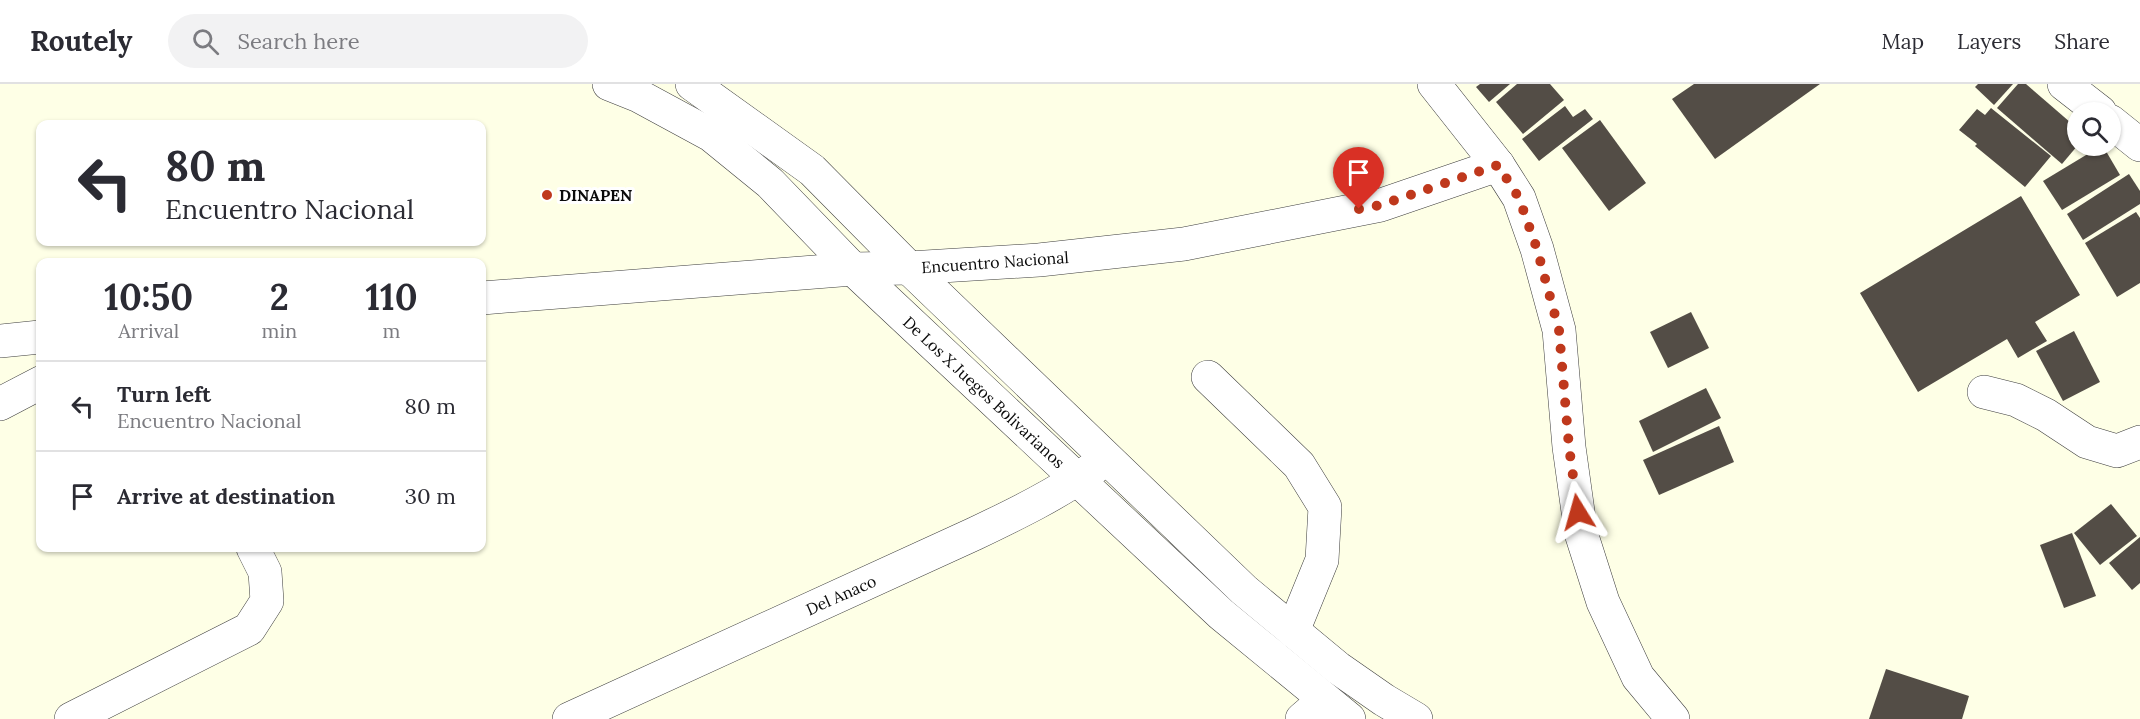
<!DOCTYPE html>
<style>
:root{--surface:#fff;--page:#f2f2f3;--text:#2b2b33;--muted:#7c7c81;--line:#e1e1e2}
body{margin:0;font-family:Lora,serif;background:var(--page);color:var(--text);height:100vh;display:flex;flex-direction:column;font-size:22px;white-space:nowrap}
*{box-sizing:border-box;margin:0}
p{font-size:20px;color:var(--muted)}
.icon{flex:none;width:33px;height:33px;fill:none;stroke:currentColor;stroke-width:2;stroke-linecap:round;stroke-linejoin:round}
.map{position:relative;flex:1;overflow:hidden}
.details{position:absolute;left:36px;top:174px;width:450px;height:294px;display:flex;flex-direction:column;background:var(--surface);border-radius:12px;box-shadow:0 2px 4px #0004}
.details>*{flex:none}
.guide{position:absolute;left:36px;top:36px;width:450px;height:126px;border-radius:12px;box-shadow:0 2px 4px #0004;background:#fff;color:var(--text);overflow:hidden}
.tools{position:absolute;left:2067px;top:18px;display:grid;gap:12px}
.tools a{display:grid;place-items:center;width:54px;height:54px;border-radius:50%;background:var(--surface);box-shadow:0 2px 4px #0004;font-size:30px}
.pin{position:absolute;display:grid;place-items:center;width:51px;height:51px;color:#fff;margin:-62px -26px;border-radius:50% 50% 50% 0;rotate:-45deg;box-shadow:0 0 6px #0007}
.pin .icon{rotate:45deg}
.me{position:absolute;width:66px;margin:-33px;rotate:352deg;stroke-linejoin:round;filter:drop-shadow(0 0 4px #0008)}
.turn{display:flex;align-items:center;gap:21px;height:126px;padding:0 30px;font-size:27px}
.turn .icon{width:78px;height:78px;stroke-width:2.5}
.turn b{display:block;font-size:42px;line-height:51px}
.eta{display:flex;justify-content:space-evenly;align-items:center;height:102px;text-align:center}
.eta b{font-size:36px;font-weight:700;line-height:42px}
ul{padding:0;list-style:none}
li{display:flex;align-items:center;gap:18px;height:90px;padding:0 30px;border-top:2px solid var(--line)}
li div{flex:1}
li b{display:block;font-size:22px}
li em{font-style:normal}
header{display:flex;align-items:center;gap:36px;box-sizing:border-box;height:84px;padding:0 30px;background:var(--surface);border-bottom:2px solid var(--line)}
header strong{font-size:28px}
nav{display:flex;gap:33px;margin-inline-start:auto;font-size:21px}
.search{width:420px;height:54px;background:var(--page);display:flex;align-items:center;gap:15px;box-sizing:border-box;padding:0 21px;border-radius:33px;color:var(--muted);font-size:22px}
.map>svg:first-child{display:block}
.building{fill:#534d46}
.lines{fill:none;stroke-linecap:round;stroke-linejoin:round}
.minor-casing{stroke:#3d3d3d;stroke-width:34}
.minor{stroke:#fff;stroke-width:33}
.route{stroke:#bf381c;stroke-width:10;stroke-dasharray:0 18}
.poi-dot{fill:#bf381c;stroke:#fff;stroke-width:2}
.labels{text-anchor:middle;stroke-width:6;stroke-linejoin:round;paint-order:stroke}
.poi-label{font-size:16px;font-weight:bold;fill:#0a0a0a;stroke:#fff;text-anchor:start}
.street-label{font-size:16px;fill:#0a0a0a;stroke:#fff}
</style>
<header>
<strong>Routely</strong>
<div class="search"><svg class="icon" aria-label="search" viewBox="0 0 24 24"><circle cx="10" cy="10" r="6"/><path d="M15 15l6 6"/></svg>Search here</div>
<nav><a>Map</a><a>Layers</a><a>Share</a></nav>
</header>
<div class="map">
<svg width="2140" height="635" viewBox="0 0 2140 635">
<rect width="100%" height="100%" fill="#feffe6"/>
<g class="building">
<polygon points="1480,0 1510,0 1489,18 1476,3"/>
<polygon points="1517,0 1550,0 1564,16 1523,50 1496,18"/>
<polygon points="1694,0 1820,0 1715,75 1672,15"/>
<polygon points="1978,0 2013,0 1994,21 1975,3"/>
<polygon points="2018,0 2026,0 2078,45 2078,61 2062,80 1997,24"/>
<polygon points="1565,22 1573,33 1585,25 1593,35 1539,77 1522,55"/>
<polygon points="1991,24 2051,72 2025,103 1975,62 1977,60 1959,46 1977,25 1985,31"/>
<polygon points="1600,36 1646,99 1609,127 1562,64"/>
<polygon points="2101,62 2103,62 2120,91 2062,126 2043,97"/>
<polygon points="2129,90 2140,107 2140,120 2083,156 2067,130"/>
<polygon points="2021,112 2080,211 2035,238 2047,257 2018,274 2007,255 1918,308 1860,209"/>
<polygon points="2136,128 2140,134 2140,199 2117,213 2085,159"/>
<polygon points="1691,228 1709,264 1668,284 1650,248"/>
<polygon points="2074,247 2100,298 2063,317 2036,267"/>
<polygon points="1706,304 1721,334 1653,368 1639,337"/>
<polygon points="1719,342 1734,378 1659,411 1643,376"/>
<polygon points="2111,420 2137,452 2100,481 2074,449"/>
<polygon points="2072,449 2096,512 2064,524 2040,461"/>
<polygon points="2140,453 2140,499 2132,506 2109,479"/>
<polygon points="1886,585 1969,612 1962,635 1869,635"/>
</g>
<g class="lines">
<g class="minor-casing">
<g id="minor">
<polyline points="609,0 639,12 711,51 770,99 853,185 1221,530 1349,635"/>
<polyline points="692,0 812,86 909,184 1244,506 1338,584 1384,616 1416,635"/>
<polyline points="1434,0 1498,81 1519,114 1537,165 1559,246 1569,363 1581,449 1603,518 1638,593 1673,635"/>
<polyline points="2064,0 2100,28"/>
<polyline points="2110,37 2140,61"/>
<polyline points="482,214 853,185 909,184 1039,176 1184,160 1381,121 1498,81"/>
<polyline points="0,257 40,253"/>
<polyline points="1208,293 1299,381 1325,423 1322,476 1293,547"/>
<polyline points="1984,308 2016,316 2046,331 2087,358 2117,367 2140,358"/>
<polyline points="0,320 40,299"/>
<polyline points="71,635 249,545 267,517 265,488 253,464"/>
<path d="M569,635l405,-185c42,-20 83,-40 121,-67"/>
<polyline points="1302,635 1324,616"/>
</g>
</g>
<use href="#minor" class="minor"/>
</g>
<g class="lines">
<polyline class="route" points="1359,125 1381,121 1498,81 1519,114 1537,165 1559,246 1569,363 1578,428"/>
</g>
<circle class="poi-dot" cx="547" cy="111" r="6"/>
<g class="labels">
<g class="poi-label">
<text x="559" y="117">DINAPEN</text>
</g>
<g class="street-label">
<text transform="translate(995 178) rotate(-4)" y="6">Encuentro Nacional</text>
<text transform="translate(984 308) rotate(43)" y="6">De Los X Juegos Bolivarianos</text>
<text transform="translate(841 511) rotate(-24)" y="6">Del Anaco</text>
</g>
</g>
</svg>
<div class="tools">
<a><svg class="icon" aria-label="search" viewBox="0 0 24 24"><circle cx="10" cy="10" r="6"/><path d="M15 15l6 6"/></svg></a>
</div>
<div class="pin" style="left:1359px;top:125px;background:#d93025"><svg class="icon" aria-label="arrive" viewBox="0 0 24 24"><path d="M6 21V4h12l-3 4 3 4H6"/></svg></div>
<svg class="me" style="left:1578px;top:428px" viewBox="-20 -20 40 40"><path d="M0-17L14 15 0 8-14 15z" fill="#bf381c" stroke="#fff" stroke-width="4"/></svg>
<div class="guide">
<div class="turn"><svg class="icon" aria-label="left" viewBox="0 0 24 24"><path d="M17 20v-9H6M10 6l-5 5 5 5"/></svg><div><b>80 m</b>Encuentro Nacional</div></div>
</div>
<section class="details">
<div class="eta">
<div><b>10:50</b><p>Arrival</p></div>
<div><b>2</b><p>min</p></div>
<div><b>110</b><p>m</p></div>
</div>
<ul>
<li><svg class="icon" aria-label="left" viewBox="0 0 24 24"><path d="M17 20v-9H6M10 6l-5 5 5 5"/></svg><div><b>Turn left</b><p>Encuentro Nacional</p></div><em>80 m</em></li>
<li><svg class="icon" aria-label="arrive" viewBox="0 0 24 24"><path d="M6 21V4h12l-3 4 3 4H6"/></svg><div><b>Arrive at destination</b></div><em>30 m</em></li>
</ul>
</section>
</div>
